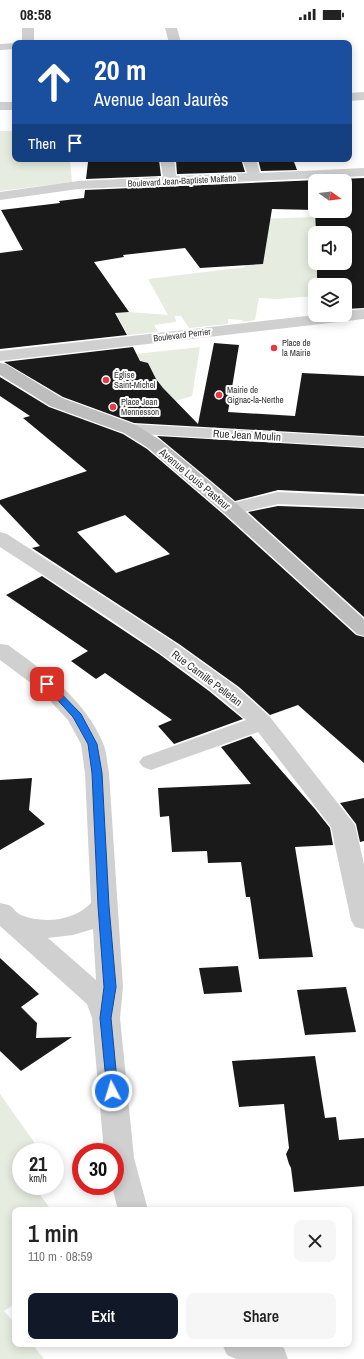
<!DOCTYPE html>
<meta charset="utf-8">
<style>
:root{--surface:#fff;--page:#f6f6f6;--text:#222;--muted:#767676;--accent:#111827}
body{margin:0;font-family:"Archivo Narrow",sans-serif;background:var(--page);color:var(--text);height:100vh;display:flex;flex-direction:column;font-size:15px;white-space:nowrap}
*{box-sizing:border-box;margin:0}
p{font-size:13px;color:var(--muted)}
.icon{flex:none;width:22px;height:22px;fill:none;stroke:currentColor;stroke-width:2;stroke-linecap:round;stroke-linejoin:round}
.map{position:relative;flex:1;overflow:hidden}
.side{position:absolute;left:12px;top:1179px;width:340px;height:140px;display:flex;flex-direction:column;background:var(--surface);border-radius:8px;box-shadow:0 2px 10px #0003}
.side>*{flex:none}
.top-card{position:absolute;left:12px;top:12px;width:340px;height:122px;border-radius:8px;box-shadow:0 2px 10px #0003;background:#1a4fa0;color:#fff;overflow:hidden}
.needle{width:26px;rotate:104deg}
.fabs{position:absolute;left:308px;top:146px;display:grid;gap:8px}
.fabs a{display:grid;place-items:center;width:44px;height:44px;border-radius:8px;background:var(--surface);box-shadow:0 2px 10px #0003;font-size:20px}
.speed{position:absolute;left:12px;top:1115px;display:flex;gap:8px;font-size:20px;font-weight:700;text-align:center}
.speed>*{display:grid;place-content:center;width:52px;height:52px;border-radius:50%;background:var(--surface);box-shadow:0 2px 10px #0003;line-height:1}
.speed small{font-size:10px;font-weight:400}
.speed .limit{border:6px solid #d22;background:#fff;color:#111}
.pin{position:absolute;display:grid;place-items:center;width:34px;height:34px;color:#fff;margin:-17px;border-radius:8px;box-shadow:0 2px 6px #0006}
.me{position:absolute;width:44px;margin:-22px;rotate:355deg;stroke-linejoin:round;filter:drop-shadow(0 0 3px #0008)}
.turn{display:flex;align-items:center;gap:14px;height:84px;padding:0 16px;font-size:18px}
.turn .icon{width:52px;height:52px;stroke-width:2.5}
.turn b{display:block;font-size:28px;line-height:34px}
.then{display:flex;align-items:center;height:38px;padding:0 16px;background:#0003;gap:8px;font-size:15px}
.round{display:grid;place-items:center;flex:none;width:42px;height:42px;border-radius:8px;background:var(--page)}
.head{display:flex;align-items:center;justify-content:space-between;height:68px;padding:0 16px}
h1{font-size:24px;font-weight:600;line-height:30px}
.primary-button{display:flex;gap:8px;margin-top:auto;padding:8px 16px}
.primary-button a{flex:1;height:46px;border-radius:8px;background:var(--accent);color:#fff;font-size:16px;font-weight:600;line-height:46px;text-align:center}
.primary-button a+a{background:var(--page);color:var(--text)}
.status{display:flex;justify-content:space-between;align-items:center;height:28px;padding:0 20px;background:var(--surface);direction:ltr}
.status svg{height:11px;fill:currentColor}
.map>svg:first-child{display:block}
.green{fill:#e6ecdf}
.building{fill:#1a1a1a;fill-rule:evenodd}
.lines{fill:none;stroke-linecap:round;stroke-linejoin:round}
.street{fill:#d0d0d0;fill-rule:evenodd}
.secondary{fill:#bdbdbd;fill-rule:evenodd}
.route{fill:#1a73e8;stroke:#114b97}
.poi-dot{fill:#e63946;stroke:#fff;stroke-width:1.5}
.labels{text-anchor:middle;stroke-width:4;stroke-linejoin:round;paint-order:stroke}
.far-street-label{font-size:9px;fill:#333;stroke:#fff}
.far-poi-label{font-size:9px;fill:#333;stroke:#fff;text-anchor:start}
.street-label{font-size:11px;fill:#333;stroke:#fff}
</style>
<div class="status"><b>08:58</b><svg viewBox="0 0 49 12"><path d="M0 12V9h3v3zM5 12V6h3v6zM10 12V3h3v9zM15 12V0h3v12zM26 1h20v11H26zM47 4h2v5h-2z"/></svg></div>
<div class="map">
<svg width="364" height="1331" viewBox="0 0 364 1331">
<rect width="100%" height="100%" fill="#fff"/>
<g class="green">
<polygon points="0,103 15,103 15,131 70,131 72,154 0,163"/>
<polygon points="315,189 317,205 315,205 315,235 317,235 317,257 315,257 315,268 277,271 259,270 255,292 242,294 243,292 228,291 228,296 189,300 181,288 175,288 176,294 154,297 158,304 128,307 116,285 129,284 168,287 148,251 246,239 212,193"/>
<polygon points="200,319 192,368 175,373 147,344 149,336 142,335 136,326"/>
<polygon points="0,1066 41,1124 21,1124 21,1158 34,1158 51,1182 15,1182 15,1276 4,1283 15,1296 15,1316 32,1316 44,1331 0,1331"/>
</g>
<g class="building">
<polygon points="151,131 151,132 159,132 161,148 86,151 88,134 97,134 97,132"/>
<polygon points="201,131 241,131 245,144 177,146 176,132"/>
<polygon points="258,131 293,131 297,142 261,143"/>
<polygon points="364,150 364,280 345,281 345,257 317,257 317,235 345,235 345,205 316,205 315,183 345,183 345,153 315,153 315,182 272,181 263,236 200,240 185,220 123,227 124,229 94,234 129,284 115,285 127,307 0,321 0,225 23,222 1,182 60,175 59,173 84,170 85,162"/>
<polygon points="214,315 239,317 228,384 295,388 302,345 364,348 364,408 134,395 63,369 4,334 133,319 140,333 148,335 156,351 163,360 198,396"/>
<path d="M0,349l49,30 74,27 24,15 76,65 133,121 8,2v126l-66,-58 -28,10 -31,-28 -60,-43 -147,-96 8,-2 -40,-42v-4l87,-29 -64,-53 7,-2 -30,-20zM125,487l45,39 -54,19 -39,-41z"/>
<polygon points="157,408 364,420 364,466 278,462 235,473"/>
<polygon points="278,478 364,481 364,589 248,484"/>
<polygon points="42,548 159,626 209,663 243,691 174,716 158,698 172,692 105,645 96,651 71,633 88,623 6,567"/>
<polygon points="251,708 315,781 330,800 333,817 295,819 313,929 259,931 250,869 246,869 241,834 208,835 207,823 172,824 169,788 160,789 158,760 251,756 221,719"/>
<polygon points="32,750 29,782 45,796 0,822 0,752"/>
<polygon points="364,770 364,813 360,814 356,796 340,775"/>
<polygon points="0,930 39,966 21,979 37,995 36,1010 72,1009 21,1043 0,1023"/>
<polygon points="238,938 242,964 204,966 199,940"/>
<polygon points="346,959 356,1004 305,1007 297,962"/>
<polygon points="315,1028 325,1090 336,1089 339,1112 364,1110 364,1158 294,1164 291,1140 289,1136 286,1126 289,1120 284,1076 239,1079 232,1033"/>
</g>
<g class="lines">
<g class="street">
<rect x="22" y="0" width="12" height="15"/>
<polygon points="165,0 177,0 181,15 169,15"/>
<polygon points="15,15 15,21 0,22 0,16 15,15 17,15"/>
<polygon points="364,64 364,72 349,73 349,65"/>
<rect x="0" y="74" width="15" height="8"/>
<polygon points="160,131 174,131 176,148 247,145 242,131 256,131 260,145 364,140 364,148 78,161 0,172 0,164 78,153 163,149"/>
<polygon points="364,281 364,291 0,333 0,323 315,287 345,287 345,283"/>
<polygon points="130,396 364,409 364,419 124,405 121,401 124,397"/>
<polygon points="278,464 364,468 364,480 278,476 231,487 224,485 221,481 224,477"/>
<path d="M0,504l7,2 171,111 60,43 32,29 85,108 9,39v65l-9,-2 -4,-7 -20,-93 -73,-95 -99,35 -8,3 -8,-3 -4,-5 4,-5 103,-37c-31,-28 -65,-52 -99,-76 -48,-33 -98,-65 -147,-97z"/>
<path d="M0,616l8,1c38,28 75,52 95,98 4,9 4,21 6,30l14,214 -3,31 14,140 14,52h-30l-6,-24h3v-34h-11l-12,-134 -5,-14 -87,-78v-23c3,1 6,1 9,2 5,3 7,8 12,10 23,9 53,6 70,-12l-6,-130 -4,-29 -13,-24 -29,-31 -39,-29zM93,901l3,51 -48,-42 25,-3z"/>
<polygon points="222,1316 274,1316 284,1320 288,1331 236,1331 227,1327"/>
</g>
<polygon class="secondary" points="0,335 6,336 62,370 136,397 160,412 238,477 364,591 364,608 357,606 224,485 148,420 124,405 50,378 0,347"/>
</g>
<polygon class="route" points="47,653 50,654 81,686 97,716 102,745 109,878 116,959 111,990 118,1063 117,1066 112,1067 108,1066 107,1063 100,990 104,959 98,878 92,745 88,716 73,689 43,656"/>
<g class="poi-dot">
<circle cx="274" cy="320" r="4"/>
<circle cx="106" cy="352" r="4"/>
<circle cx="219" cy="367" r="4"/>
<circle cx="113" cy="379" r="4"/>
</g>
<g class="labels">
<g class="far-street-label">
<text transform="translate(182 153) rotate(-3)" y="3">Boulevard Jean-Baptiste Malfatto</text>
<text transform="translate(182 307) rotate(-7)" y="3">Boulevard Perrier</text>
</g>
<g class="far-poi-label">
<text x="282" y="318">Place de<tspan x="282" dy="10">la Mairie</tspan></text>
<text x="114" y="350">Église<tspan x="114" dy="10">Saint-Michel</tspan></text>
<text x="227" y="365">Mairie de<tspan x="227" dy="10">Gignac-la-Nerthe</tspan></text>
<text x="121" y="377">Place Jean<tspan x="121" dy="10">Mennesson</tspan></text>
</g>
<g class="street-label">
<text transform="translate(247 407) rotate(3)" y="4">Rue Jean Moulin</text>
<text transform="translate(195 451) rotate(40)" y="4">Avenue Louis Pasteur</text>
<text transform="translate(207 650) rotate(37)" y="4">Rue Camille Pelletan</text>
</g>
</g>
</svg>
<div class="fabs">
<a><svg class="needle" viewBox="-14 -14 28 28"><path d="M0-13l5 13h-10z" fill="#e53935"/><path d="M0 13l5-13h-10z" fill="#767676"/></svg></a>
<a><svg class="icon" aria-label="sound" viewBox="0 0 24 24"><path d="M4 9h4l5-4v14l-5-4H4zM17 9q2 3 0 6"/></svg></a>
<a><svg class="icon" aria-label="layers" viewBox="0 0 24 24"><path d="M12 4l9 5-9 5-9-5zM3 14l9 5 9-5"/></svg></a>
</div>
<div class="speed"><div>21<small>km/h</small></div><div class="limit">30</div></div>
<div class="pin" style="left:47px;top:656px;background:#d93025"><svg class="icon" aria-label="arrive" viewBox="0 0 24 24"><path d="M6 21V4h12l-3 4 3 4H6"/></svg></div>
<svg class="me" style="left:112px;top:1063px" viewBox="-20 -20 40 40"><circle r="17" fill="#1a73e8" stroke="#fff" stroke-width="3"/><path d="M0-11L8 9 0 5-8 9z" fill="#fff"/></svg>
<div class="top-card">
<div class="turn"><svg class="icon" aria-label="ahead" viewBox="0 0 24 24"><path d="M12 20V5M6 11l6-6 6 6"/></svg><div><b>20 m</b>Avenue Jean Jaurès</div></div>
<div class="then">Then<svg class="icon" aria-label="arrive" viewBox="0 0 24 24"><path d="M6 21V4h12l-3 4 3 4H6"/></svg></div>
</div>
<section class="side">
<div class="head"><div><h1>1 min</h1><p>110 m · 08:59</p></div><a class="round"><svg class="icon" aria-label="close" viewBox="0 0 24 24"><path d="M6 6l12 12M18 6L6 18"/></svg></a></div>
<div class="primary-button"><a>Exit</a><a>Share</a></div>
</section>
</div>
